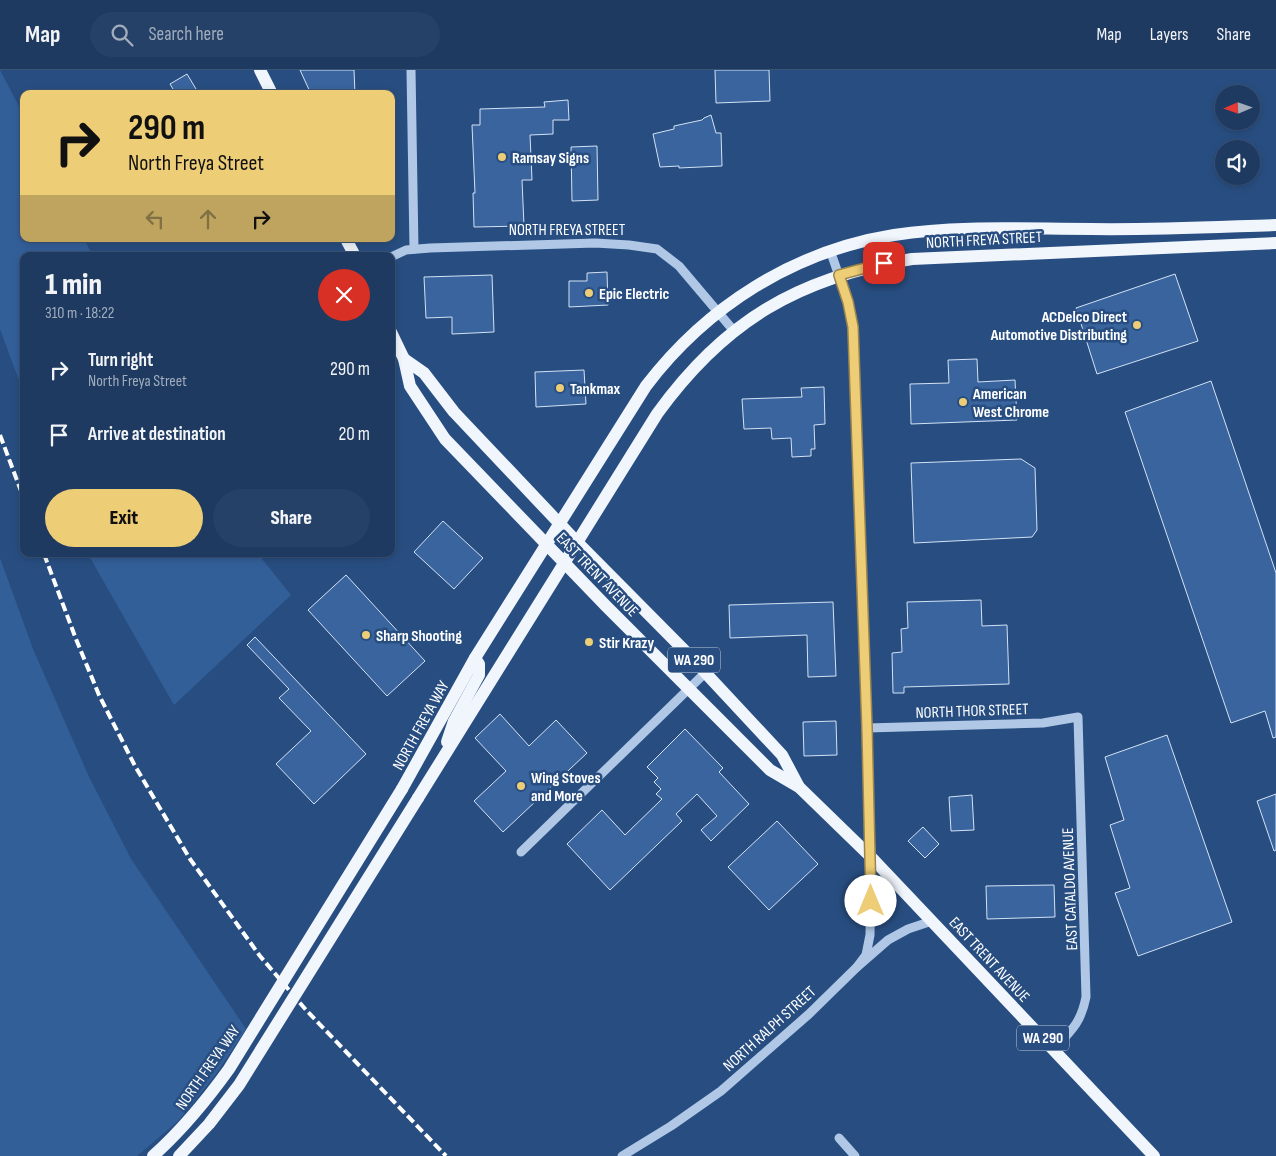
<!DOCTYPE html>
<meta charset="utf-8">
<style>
:root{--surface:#1e3a61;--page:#264167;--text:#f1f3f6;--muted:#a1adbd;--line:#3c5476;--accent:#eecd77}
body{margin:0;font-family:"Sofia Sans Condensed",sans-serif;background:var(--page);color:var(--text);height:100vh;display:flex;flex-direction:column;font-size:19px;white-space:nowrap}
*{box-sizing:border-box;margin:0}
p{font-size:16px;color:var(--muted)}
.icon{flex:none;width:28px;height:28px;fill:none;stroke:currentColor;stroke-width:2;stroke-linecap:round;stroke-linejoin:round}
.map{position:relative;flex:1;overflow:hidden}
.sheet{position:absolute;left:20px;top:182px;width:375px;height:305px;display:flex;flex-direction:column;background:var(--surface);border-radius:10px;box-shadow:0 2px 8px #0003,0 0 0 1px var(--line)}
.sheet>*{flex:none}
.banner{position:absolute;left:20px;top:20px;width:375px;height:152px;border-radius:10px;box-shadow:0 2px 8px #0003,0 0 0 1px var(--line);background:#eecd77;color:#111;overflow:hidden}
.needle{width:32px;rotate:268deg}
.controls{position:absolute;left:1215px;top:15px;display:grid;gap:10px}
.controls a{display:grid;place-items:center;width:45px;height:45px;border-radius:50%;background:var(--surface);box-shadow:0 2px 8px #0003,0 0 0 1px var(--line);font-size:25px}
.pin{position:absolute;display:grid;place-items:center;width:42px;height:42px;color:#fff;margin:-21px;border-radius:10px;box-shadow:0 2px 8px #0006}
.me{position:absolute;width:55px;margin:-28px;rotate:0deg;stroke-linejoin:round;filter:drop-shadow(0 0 4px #0008)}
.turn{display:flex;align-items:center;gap:18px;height:105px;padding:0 25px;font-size:22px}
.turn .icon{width:65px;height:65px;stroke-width:2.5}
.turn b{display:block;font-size:35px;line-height:42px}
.lanes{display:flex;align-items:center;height:48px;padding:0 25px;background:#0003;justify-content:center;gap:25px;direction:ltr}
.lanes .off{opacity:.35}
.round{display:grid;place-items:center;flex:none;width:52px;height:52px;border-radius:26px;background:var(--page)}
.overview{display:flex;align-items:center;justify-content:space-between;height:85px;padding:0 25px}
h1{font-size:30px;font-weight:800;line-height:38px}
.action{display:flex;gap:10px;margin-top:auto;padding:10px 25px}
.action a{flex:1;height:58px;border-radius:30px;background:var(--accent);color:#111;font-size:20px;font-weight:800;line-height:58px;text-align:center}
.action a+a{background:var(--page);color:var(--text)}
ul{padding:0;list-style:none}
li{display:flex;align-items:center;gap:15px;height:65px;padding:0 25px}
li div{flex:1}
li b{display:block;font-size:19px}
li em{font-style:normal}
header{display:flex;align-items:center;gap:30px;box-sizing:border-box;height:70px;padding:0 25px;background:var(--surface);border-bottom:1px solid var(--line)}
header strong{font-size:24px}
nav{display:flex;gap:28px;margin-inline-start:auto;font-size:18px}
.search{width:350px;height:45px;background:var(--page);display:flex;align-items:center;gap:12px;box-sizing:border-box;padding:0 18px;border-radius:28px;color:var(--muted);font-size:19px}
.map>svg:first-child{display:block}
.green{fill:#335f99}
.building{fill:#39649e;stroke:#d3e2f5}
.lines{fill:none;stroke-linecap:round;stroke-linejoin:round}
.minor{stroke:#b0c8e6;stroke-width:9}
.major{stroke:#f1f6fd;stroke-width:12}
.rail{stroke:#fff;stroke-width:4;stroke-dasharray:9 4;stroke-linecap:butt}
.major-bridge{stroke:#f1f6fd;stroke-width:12}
.route-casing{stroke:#9b854d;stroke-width:12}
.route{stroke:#eecd77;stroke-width:9}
.poi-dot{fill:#eecd77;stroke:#284e81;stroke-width:2}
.labels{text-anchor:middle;stroke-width:5;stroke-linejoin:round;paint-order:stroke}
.shield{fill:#284e81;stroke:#becad9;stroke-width:1}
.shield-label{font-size:15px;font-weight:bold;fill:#fff}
.poi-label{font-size:16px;font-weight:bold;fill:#fff;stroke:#284e81;text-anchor:start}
.street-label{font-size:16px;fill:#fff;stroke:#284e81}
</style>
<header>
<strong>Map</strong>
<div class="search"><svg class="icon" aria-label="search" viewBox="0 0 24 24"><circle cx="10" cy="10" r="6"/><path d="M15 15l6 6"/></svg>Search here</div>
<nav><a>Map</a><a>Layers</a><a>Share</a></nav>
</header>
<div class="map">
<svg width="1276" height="1086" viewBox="0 0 1276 1086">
<rect width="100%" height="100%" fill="#284e81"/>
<g class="green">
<polygon points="0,0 24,46 24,169 84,169 93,186 24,186 24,324 0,259"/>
<polygon points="88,484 258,484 291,525 174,635"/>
<polygon points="0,488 33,579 89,707 131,789 246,959 214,1007 178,1051 137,1086 0,1086"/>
</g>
<g class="building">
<polygon points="300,0 354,0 355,24 311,24"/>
<polygon points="715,0 769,0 770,31 716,33"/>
<polygon points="187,4 199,24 176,24 170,14"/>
<polygon points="568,30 569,50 553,50 553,64 530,65 532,110 522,110 524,156 474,157 473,123 475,123 472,55 480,55 480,39 545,37 544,32"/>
<polygon points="711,45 716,63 721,63 722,96 679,98 679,96 660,97 653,64 674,59 674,56 702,50 704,48"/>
<polygon points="597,76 598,130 572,131 571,77"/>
<polygon points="607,202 608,235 569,237 569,211 587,211 587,203"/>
<polygon points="1175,204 1198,271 1097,304 1076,238"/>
<polygon points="492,205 494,262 452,264 452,247 426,248 424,207"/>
<polygon points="977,289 978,312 1015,310 1017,350 911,354 910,314 949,313 948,290"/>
<polygon points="584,300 586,334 536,337 535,302"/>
<polygon points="1211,311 1276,503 1276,667 1273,668 1265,641 1231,653 1125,342"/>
<polygon points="824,317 825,354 814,355 815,379 811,379 811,386 792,387 791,368 772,369 771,358 744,359 742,329 802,327 801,318"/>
<polygon points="1021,389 1035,398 1037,460 1032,467 914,473 911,393"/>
<polygon points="443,451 483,488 454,519 414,482"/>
<polygon points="346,505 425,591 387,626 308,540"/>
<polygon points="981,530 982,556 1007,555 1009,614 904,617 904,623 893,623 892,583 902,582 901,559 908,558 907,532"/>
<polygon points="833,532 836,606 808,607 807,565 730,568 729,535"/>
<polygon points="255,567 366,684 314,734 276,694 311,661 279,628 289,619 247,575"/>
<polygon points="500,644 529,676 556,650 587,683 503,762 474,731 506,701 475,668"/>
<polygon points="836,651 837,685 804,686 803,652"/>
<polygon points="685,659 723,698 719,702 749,734 711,771 701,760 717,746 697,724 676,744 682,751 610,820 567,774 602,740 625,765 662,729 656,724 661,719 654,712 658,708 647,697"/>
<polygon points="1167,665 1232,852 1138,886 1115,823 1130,818 1110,755 1124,750 1105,687"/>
<polygon points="1276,724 1276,780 1274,781 1257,731"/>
<polygon points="972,725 974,760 951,761 949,727"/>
<polygon points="777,751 818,794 769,840 728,797"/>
<polygon points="923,757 939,774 925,788 908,771"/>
<polygon points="1054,815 1055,847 987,849 986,816"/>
</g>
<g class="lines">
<g class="minor">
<polyline points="411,0 414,179"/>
<polyline points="830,180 848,232 853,257 871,787 870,865 866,885 857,897"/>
<polyline points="391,187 406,180 430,178 595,173 629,175 657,179 679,196 734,261"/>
<path d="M867,658l176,-5 35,-6 8,280c-5,26 -15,34 -32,52"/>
<polyline points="521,782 705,603"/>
<polyline points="839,1068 855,1086"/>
<polyline points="622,1086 671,1056 721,1021 809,944 857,897 888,870 908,859 932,851"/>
</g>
<g class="major">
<polyline points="260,0 272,24"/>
<polyline points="346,169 355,186"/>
<polyline points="391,262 404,289 410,316 445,369 606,536 770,700 799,717 871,787 1154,1086"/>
<polyline points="404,289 424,303 454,342 577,472 686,582 782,685 799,717"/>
<polyline points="447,672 454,651 479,605 479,594 475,588"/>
<path d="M402,719l73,-131 171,-272c61,-80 148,-135 248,-151 65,-10 132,-6 197,-6 62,1 123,-2 185,-4"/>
<path d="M418,728l239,-384c67,-93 142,-137 255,-155l364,-16"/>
</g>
<g class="rail">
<polyline points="0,365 24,429"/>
<polyline points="44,484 76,569 99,625 135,696 190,789 260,886 306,940 446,1086"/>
</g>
<g class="major-bridge">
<path d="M153,1086c29,-26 53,-55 76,-87l173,-280"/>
<polyline points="179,1086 209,1054 239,1015 418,728"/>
</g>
</g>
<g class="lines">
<g class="route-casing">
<polyline id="route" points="871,831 867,658 853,257 848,232 839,205 884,193"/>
</g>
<use href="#route" class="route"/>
</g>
<g class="poi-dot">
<circle cx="502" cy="87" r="5"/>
<circle cx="589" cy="223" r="5"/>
<circle cx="1137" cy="255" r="5"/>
<circle cx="560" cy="318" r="5"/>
<circle cx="963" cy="332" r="5"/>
<circle cx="366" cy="565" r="5"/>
<circle cx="589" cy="572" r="5"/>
<circle cx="521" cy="716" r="5"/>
</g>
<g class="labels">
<g class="shield">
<rect x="668" y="577.5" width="52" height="25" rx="4"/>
<rect x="1017" y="955.5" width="52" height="25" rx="4"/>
</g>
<g class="shield-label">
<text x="694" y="595">WA 290</text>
<text x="1043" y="973">WA 290</text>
</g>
<g class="poi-label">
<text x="512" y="93">Ramsay Signs</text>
<text x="599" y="229">Epic Electric</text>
<text x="1127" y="252" text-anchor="end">ACDelco Direct<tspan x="1127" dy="18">Automotive Distributing</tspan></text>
<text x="570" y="324">Tankmax</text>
<text x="973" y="329">American<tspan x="973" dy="18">West Chrome</tspan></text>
<text x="376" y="571">Sharp Shooting</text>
<text x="599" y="578">Stir Krazy</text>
<text x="531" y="713">Wing Stoves<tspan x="531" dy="18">and More</tspan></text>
</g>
<g class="street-label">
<text x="567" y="165">NORTH FREYA STREET</text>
<text transform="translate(984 169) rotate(-3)" y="6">NORTH FREYA STREET</text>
<text transform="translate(598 504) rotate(46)" y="6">EAST TRENT AVENUE</text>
<text transform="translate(972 640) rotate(-2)" y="6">NORTH THOR STREET</text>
<text transform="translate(420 655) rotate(-61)" y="6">NORTH FREYA WAY</text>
<text transform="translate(1069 819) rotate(-92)" y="6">EAST CATALDO AVENUE</text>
<text transform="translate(990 889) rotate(47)" y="6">EAST TRENT AVENUE</text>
<text transform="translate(769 958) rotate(-42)" y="6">NORTH RALPH STREET</text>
<text transform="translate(207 997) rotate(-55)" y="6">NORTH FREYA WAY</text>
</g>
</g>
</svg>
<div class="controls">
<a><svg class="needle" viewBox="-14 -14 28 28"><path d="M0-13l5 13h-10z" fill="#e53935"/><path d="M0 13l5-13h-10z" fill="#a1adbd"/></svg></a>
<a><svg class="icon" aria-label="sound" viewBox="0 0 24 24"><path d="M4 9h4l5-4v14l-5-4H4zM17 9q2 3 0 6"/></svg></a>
</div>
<div class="pin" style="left:884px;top:193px;background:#d93025"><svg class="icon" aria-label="arrive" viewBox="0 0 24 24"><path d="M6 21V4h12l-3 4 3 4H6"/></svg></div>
<svg class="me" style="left:871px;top:831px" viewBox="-20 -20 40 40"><circle r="19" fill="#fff"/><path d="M0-13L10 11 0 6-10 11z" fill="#eecd77"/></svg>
<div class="banner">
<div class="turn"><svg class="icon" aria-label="right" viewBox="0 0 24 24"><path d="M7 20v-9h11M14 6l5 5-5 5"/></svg><div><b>290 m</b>North Freya Street</div></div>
<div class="lanes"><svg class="icon off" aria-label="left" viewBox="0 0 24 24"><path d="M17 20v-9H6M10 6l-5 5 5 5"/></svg><svg class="icon off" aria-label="ahead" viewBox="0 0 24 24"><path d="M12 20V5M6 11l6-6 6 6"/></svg><svg class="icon" aria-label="right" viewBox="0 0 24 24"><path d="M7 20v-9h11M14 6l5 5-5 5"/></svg></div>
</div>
<section class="sheet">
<div class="overview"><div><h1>1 min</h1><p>310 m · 18:22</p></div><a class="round" style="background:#d93025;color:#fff"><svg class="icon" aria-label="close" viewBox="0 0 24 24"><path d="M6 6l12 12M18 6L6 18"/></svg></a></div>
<ul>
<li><svg class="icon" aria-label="right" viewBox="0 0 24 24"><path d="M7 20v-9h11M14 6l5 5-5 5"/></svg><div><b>Turn right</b><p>North Freya Street</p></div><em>290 m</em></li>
<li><svg class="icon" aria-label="arrive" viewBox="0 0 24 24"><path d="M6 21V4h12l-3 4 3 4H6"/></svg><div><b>Arrive at destination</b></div><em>20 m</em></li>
</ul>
<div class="action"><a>Exit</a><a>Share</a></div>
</section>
</div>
